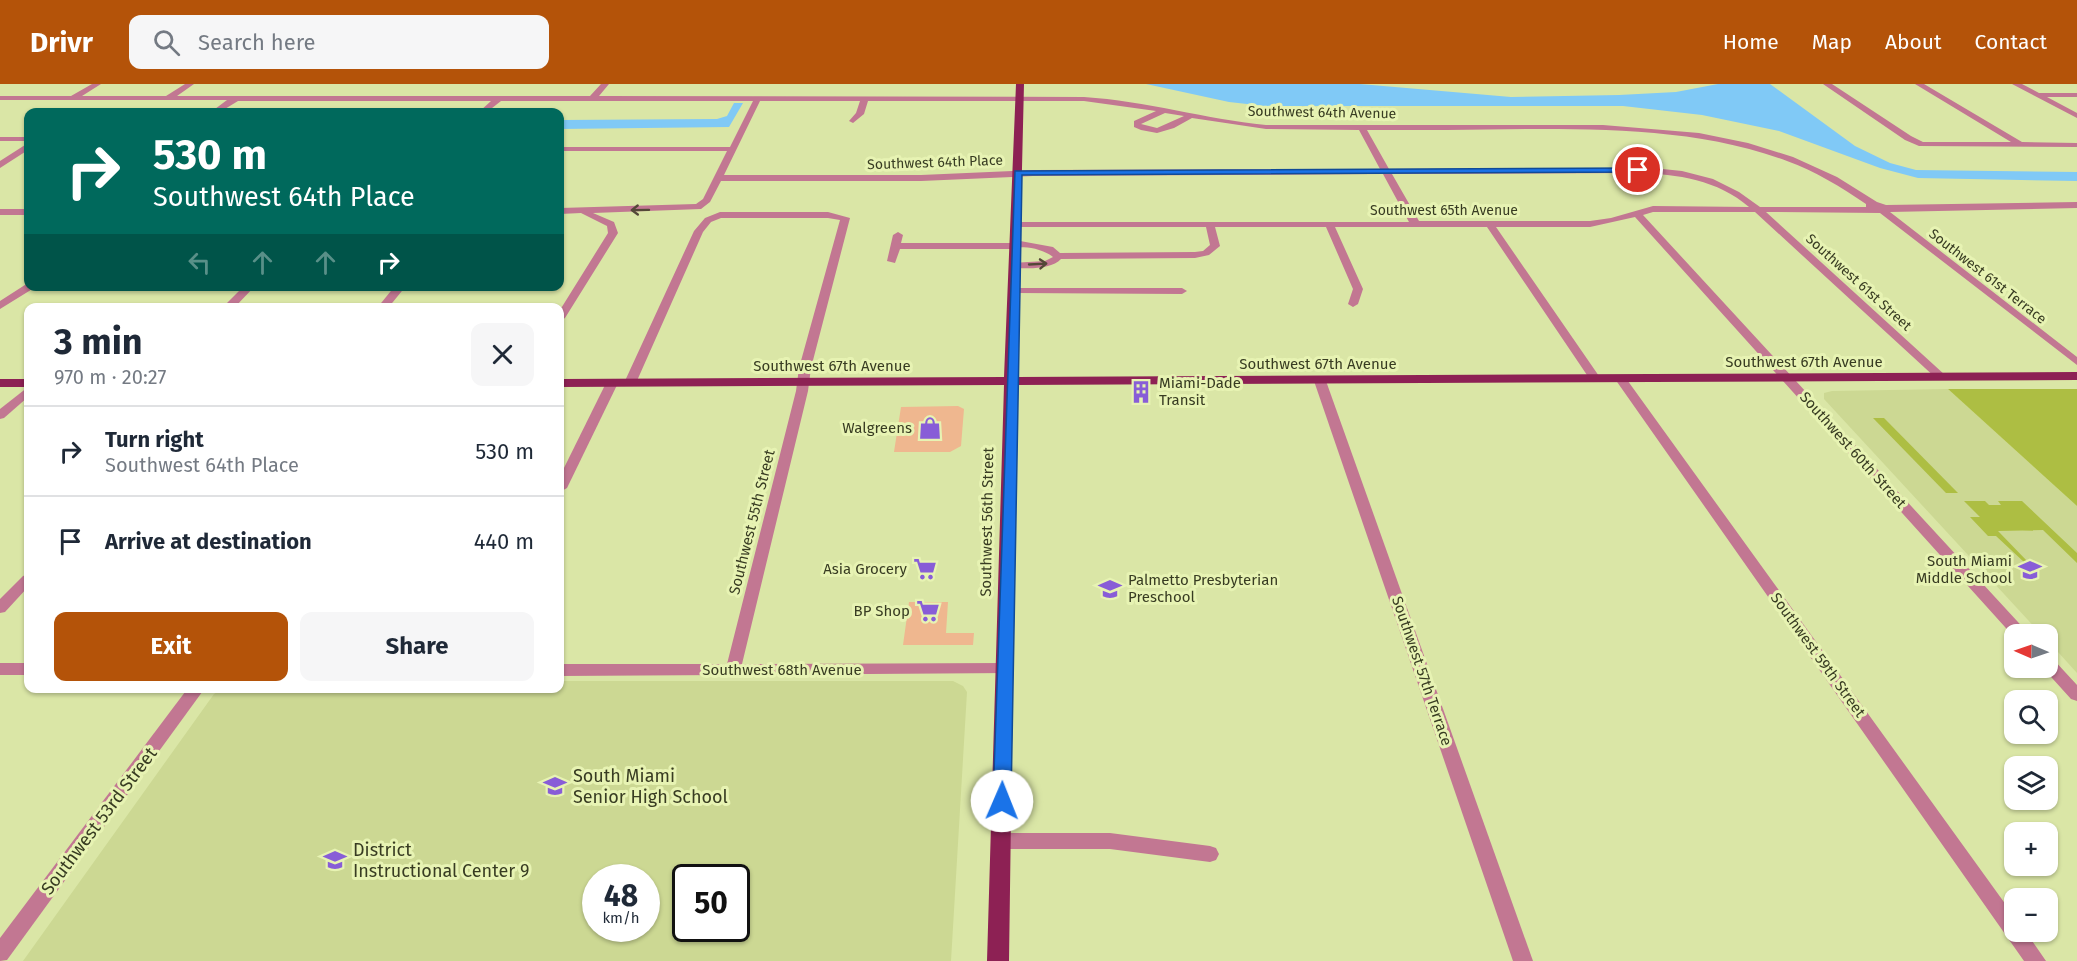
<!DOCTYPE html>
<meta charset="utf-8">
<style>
:root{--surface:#fff;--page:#f6f6f7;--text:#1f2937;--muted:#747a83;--line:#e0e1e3;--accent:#b45309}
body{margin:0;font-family:"Fira Sans",sans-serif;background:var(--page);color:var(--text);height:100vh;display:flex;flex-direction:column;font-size:22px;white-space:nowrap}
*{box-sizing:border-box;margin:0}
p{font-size:20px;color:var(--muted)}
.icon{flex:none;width:33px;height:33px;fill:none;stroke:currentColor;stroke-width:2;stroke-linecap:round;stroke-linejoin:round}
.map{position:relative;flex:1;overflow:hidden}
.details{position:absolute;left:24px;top:219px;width:540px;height:390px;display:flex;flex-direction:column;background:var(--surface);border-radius:12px;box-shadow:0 2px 4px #0004}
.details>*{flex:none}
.banner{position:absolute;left:24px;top:24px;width:540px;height:183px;border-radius:12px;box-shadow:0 2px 4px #0004;background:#00695c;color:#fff;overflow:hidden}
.needle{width:39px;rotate:272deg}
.controls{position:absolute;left:2004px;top:540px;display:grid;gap:12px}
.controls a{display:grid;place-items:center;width:54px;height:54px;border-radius:12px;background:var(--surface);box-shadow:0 2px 4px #0004;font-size:30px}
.speed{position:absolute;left:582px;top:780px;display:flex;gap:12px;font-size:30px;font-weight:700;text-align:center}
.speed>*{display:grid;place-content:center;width:78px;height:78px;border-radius:50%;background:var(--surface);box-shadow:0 2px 4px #0004;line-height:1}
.speed small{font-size:15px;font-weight:400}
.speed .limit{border:3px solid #111;border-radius:9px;background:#fff;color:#111}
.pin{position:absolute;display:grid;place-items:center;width:51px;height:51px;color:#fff;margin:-26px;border:3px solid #fff;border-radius:50%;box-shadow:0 2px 6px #0007}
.me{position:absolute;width:66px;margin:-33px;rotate:1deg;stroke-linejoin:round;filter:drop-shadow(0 0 4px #0008)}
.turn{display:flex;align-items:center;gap:21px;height:126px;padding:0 30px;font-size:27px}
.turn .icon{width:78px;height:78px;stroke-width:2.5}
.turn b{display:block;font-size:42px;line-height:51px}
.lanes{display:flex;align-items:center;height:57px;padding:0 30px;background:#0003;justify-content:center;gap:30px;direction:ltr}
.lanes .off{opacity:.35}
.round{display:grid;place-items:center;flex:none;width:63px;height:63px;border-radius:12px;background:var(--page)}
.overview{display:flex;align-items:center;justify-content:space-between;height:102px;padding:0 30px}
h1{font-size:36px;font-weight:700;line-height:45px}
.button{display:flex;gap:12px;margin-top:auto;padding:12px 30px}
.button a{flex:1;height:69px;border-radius:12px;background:var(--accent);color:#fff;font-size:24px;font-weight:700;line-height:69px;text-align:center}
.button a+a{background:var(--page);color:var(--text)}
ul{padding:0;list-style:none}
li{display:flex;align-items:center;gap:18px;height:90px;padding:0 30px;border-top:2px solid var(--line)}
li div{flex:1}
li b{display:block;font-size:22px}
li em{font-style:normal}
header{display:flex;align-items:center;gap:36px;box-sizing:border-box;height:84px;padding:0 30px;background:var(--accent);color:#fff}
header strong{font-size:28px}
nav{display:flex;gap:33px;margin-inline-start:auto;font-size:21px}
.search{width:420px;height:54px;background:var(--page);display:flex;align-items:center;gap:15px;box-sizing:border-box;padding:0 21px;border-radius:12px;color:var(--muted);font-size:22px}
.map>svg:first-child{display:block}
.built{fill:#ccd893;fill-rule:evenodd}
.green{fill:#adbe43}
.water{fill:#80c9f6}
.building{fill:#efb78f}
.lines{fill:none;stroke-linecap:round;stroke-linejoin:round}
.minor{fill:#c27792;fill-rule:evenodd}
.major{fill:#8d2154;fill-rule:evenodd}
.oneway{stroke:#544838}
.route{fill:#1a73e8;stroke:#114b97;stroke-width:1.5}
.labels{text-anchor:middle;stroke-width:6;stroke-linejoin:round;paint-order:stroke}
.far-street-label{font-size:14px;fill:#383c22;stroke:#e7f3b3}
.street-label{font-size:15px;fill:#383c22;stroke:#e7f3b3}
.poi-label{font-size:15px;fill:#383c22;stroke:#e7f3b3;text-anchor:end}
.near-poi-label{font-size:18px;fill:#383c22;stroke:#e7f3b3;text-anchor:start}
.near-street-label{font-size:18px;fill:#383c22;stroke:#e7f3b3}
</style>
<header>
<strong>Drivr</strong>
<div class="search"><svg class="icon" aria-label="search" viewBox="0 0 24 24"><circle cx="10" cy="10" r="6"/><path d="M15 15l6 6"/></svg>Search here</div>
<nav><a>Home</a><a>Map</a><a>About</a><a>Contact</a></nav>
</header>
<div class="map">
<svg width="2077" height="877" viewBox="0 0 2077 877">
<rect width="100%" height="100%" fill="#dae6a6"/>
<g class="built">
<polygon points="1948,305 2077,422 2077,589 2048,557 2048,550 2041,550 1824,315 1824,309 1832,307"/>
<path d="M560,597h393l10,5 4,6 -16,269h-928l191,-267 8,-5 338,-1zM596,794h50v50h-50zM686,794h50v50h-50z"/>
</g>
<g class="green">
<polygon points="1948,305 2077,305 2077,422"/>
<polygon points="1873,334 1884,334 1958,409 1946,409"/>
<polygon points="1964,417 1985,417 1989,421 2001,421 1998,417 2022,417 2077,469 2077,479 2043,446 1998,447 2029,479 2025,479 1996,452 1988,452 1970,433 1980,433"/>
</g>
<g class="water">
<polygon points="1146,0 1360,0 1511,13 1619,11 1676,8 1718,0 1770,0 1855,62 1890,79 1916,86 2077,88 2077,97 1918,94 1880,84 1779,47 1702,31 1623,22 1265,22 1229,18"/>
<polygon points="734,19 743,19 729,43 560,45 560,36 717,35 727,32"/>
</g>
<g class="building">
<polygon points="958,322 964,325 961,362 950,368 894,368 901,323"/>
<polygon points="909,518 948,518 946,549 974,549 973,561 903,561"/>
</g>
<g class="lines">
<g class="minor">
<path d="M92,0h9l-19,12h84l19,-12h9l-17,12h413l11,-12h8l-10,12 485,1c62,4 121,22 182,28h337l96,8 49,10 45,14 44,20 40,25 9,3 191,-3v6l-187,4 187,145v8l-197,-152 -114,-1 179,163 2,2 -6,3 -4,-1 -182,-167h-102l-10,3 386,419h-15v3l-379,-420 -45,10h-94l105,152 -6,3 -4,-1 -104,-154h-152l28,62 -5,15 -5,3 -5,-3 5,-15 -27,-62h-111l5,19 -11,9 -14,3 -134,1c-10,11 -36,10 -51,8v-4l35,-2 8,-4c-8,-7 -29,-13 -38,-8h-115l-5,14 -8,-2 6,-26 5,-3 5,3 -2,8h109l5,-3 38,7 7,6 135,-1 8,-1 7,-6 -4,-18h-193v-4l3,-1h393l-26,-48 -350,2 -112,5h-200l-11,21 -9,7 -108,4 21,9 4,11 -53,85 -5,3v-11l48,-77 -1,-7 -26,-13 -21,1v-6l136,-4 7,-5 24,-48h-167v-4h170l23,-46h-252l-14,11h-8l12,-11h-253l-18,11h-9l16,-12h-227v-4h71zM760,17h100l-4,12 -7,8 4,2 11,-9 4,-13h216l72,10 -22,10v6l7,3 16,3 17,-5 18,-10 74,11 93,1 21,39 -347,1 -112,5h-197zM1165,29l19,3 -27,12 -16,-4zM1367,46c53,0 106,0 159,-1 87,0 178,1 261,32 28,10 54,26 79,43v3h-106l-21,-15 -26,-13 -31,-8 -29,-3 -264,1zM1638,89c39,1 80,7 111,34l-96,-1 -42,12 -21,3h-171l-27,-47z"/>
<polygon points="1823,0 1832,0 1911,52 1923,58 2011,58 1915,0 1924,0 2022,58 2077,59 2077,63 1919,62 1905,56"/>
<polygon points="2012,0 2022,0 2039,9 2077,9 2077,13 2047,13 2077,29 2077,34"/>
<rect x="0" y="53" width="28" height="4"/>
<polygon points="25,61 28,61 28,66 0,84 0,77"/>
<rect x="0" y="125" width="28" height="6"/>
<polygon points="720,128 828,128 850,134 811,284 808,307 742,580 1005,579 1010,581 1013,585 1010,589 560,592 560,580 727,580 796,307 799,284 840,136 828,134 721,134 711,138 703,148 636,299 630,302 626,301 624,299 694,147 705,134"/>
<polygon points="28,199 28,202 35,202 34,204 0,225 0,217"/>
<polygon points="244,202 255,202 234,224 222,224"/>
<polygon points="395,202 406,202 388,224 377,224"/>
<polygon points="1014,204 1182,204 1187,207 1182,210 1010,209 1009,207"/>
<polygon points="1621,292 1625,293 2014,832 2014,848 2026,848 2046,877 2024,877 1615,295"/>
<polygon points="1320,294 1326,297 1533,877 1513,877 1314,297"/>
<polygon points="612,296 618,299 567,404 560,408 560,392 606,299"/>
<polygon points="28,303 28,313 4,334 0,335 0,325"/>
<polygon points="28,490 28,503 5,528 0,529 0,515 23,492"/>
<polygon points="2048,573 2053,575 2077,601 2077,617 2071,615 2043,584 2048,584"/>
<rect x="0" y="579" width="28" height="12"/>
<polygon points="188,604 205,604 7,876 0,877 0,854"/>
<polygon points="1001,749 1110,749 1210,762 1216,764 1219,770 1216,776 1210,778 1110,765 1001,765 995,762 992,757 995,752"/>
</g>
<g class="major">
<polygon points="1016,0 1024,0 1017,293 2077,288 2077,296 1017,301 1009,877 987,877 1004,301 560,303 560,295 1004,293"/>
<rect x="0" y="295" width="28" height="8"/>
</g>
</g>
<defs><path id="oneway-shaft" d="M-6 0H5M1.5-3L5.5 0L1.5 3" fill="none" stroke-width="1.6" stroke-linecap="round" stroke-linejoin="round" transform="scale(1.5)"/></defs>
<g class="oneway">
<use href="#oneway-shaft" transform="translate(640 126) rotate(179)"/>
<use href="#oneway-shaft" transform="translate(1038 180) rotate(-3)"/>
</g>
<polygon class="route" points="1638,84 1641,84 1641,88 1022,91 1011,717 1008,722 1002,724 996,722 993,717 1015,87"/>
<defs>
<g id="building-bare" transform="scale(1.8)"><path d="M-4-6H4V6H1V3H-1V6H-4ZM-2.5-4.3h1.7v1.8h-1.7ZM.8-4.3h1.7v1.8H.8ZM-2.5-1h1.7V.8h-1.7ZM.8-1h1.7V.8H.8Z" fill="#885dd7" stroke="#e7f3b3" stroke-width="2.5" paint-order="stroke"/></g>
<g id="shop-bare" transform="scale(1.8)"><path d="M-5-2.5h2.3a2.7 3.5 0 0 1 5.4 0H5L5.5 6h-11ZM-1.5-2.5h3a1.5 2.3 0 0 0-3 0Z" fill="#885dd7" stroke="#e7f3b3" stroke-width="2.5" paint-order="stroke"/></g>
<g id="supermarket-bare" transform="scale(1.8)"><path d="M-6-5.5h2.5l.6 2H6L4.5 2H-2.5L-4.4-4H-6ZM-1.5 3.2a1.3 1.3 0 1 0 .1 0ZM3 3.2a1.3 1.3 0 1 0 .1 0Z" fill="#885dd7" stroke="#e7f3b3" stroke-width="2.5" paint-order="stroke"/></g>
<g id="school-bare" transform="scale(1.8)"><path d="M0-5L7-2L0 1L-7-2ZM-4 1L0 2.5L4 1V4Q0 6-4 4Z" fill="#885dd7" stroke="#e7f3b3" stroke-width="2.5" paint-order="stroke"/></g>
</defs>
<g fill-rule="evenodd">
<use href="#building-bare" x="1141" y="308"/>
<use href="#shop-bare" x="930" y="344"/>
<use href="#supermarket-bare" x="925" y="485"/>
<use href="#school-bare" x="2030" y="486"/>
<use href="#school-bare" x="1110" y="505"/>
<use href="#supermarket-bare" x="928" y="527"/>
<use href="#school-bare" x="555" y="702"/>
<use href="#school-bare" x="335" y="776"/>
</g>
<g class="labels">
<g class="far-street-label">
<text transform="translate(1322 28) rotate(1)" y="5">Southwest 64th Avenue</text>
<text transform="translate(935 78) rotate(-2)" y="5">Southwest 64th Place</text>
<text x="1444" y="131">Southwest 65th Avenue</text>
<text transform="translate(1988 192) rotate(38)" y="5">Southwest 61st Terrace</text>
<text transform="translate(1859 198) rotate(42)" y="5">Southwest 61st Street</text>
</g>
<g class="street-label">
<text x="1804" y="283">Southwest 67th Avenue</text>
<text x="1318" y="285">Southwest 67th Avenue</text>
<text x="832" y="287">Southwest 67th Avenue</text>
<text transform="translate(1853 366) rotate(48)" y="5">Southwest 60th Street</text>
<text transform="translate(752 438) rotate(-76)" y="5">Southwest 55th Street</text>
<text transform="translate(987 438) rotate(-89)" y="5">Southwest 56th Street</text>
<text transform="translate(1818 571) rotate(54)" y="5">Southwest 59th Street</text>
<text x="782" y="591">Southwest 68th Avenue</text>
<text transform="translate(1422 587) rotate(71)" y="5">Southwest 57th Terrace</text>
</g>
<g class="poi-label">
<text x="1159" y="304" text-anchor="start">Miami-Dade<tspan x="1159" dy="17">Transit</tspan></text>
<text x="912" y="349">Walgreens</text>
<text x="2012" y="482">South Miami<tspan x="2012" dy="17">Middle School</tspan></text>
<text x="907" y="490">Asia Grocery</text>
<text x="1128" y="501" text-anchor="start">Palmetto Presbyterian<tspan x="1128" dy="17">Preschool</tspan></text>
<text x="910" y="532">BP Shop</text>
</g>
<g class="near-poi-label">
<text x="573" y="698">South Miami<tspan x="573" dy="21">Senior High School</tspan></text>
<text x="353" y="772">District<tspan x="353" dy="21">Instructional Center 9</tspan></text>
</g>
<g class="near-street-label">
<text transform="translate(99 737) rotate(-53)" y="6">Southwest 53rd Street</text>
</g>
</g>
</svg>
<div class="controls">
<a><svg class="needle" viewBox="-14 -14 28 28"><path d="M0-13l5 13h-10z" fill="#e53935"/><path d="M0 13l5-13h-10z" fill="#747a83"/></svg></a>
<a><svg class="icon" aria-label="search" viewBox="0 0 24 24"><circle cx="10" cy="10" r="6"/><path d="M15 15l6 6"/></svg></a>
<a><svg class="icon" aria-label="layers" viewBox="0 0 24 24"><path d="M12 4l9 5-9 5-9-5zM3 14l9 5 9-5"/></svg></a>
<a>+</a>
<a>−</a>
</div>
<div class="speed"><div>48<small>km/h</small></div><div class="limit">50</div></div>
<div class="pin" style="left:1638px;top:86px;background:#d93025"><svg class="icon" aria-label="arrive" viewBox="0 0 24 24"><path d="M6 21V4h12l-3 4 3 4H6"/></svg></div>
<svg class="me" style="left:1002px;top:717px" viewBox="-20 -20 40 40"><circle r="19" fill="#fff"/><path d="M0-13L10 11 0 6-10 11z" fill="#1a73e8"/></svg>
<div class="banner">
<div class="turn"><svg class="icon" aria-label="right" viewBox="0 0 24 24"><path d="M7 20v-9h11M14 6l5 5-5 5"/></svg><div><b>530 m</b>Southwest 64th Place</div></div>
<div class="lanes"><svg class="icon off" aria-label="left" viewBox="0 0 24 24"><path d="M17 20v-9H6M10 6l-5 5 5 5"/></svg><svg class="icon off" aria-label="ahead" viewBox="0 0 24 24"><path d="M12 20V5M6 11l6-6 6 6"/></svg><svg class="icon off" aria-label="ahead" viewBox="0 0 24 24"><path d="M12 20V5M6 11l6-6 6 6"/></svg><svg class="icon" aria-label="right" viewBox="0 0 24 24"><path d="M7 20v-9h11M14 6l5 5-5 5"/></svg></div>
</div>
<section class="details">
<div class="overview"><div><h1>3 min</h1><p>970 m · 20:27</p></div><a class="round"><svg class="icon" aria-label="close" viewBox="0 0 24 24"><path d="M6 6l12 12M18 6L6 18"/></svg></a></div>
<ul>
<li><svg class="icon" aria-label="right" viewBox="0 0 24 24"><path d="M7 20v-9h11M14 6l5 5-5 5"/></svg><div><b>Turn right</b><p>Southwest 64th Place</p></div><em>530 m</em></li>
<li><svg class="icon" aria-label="arrive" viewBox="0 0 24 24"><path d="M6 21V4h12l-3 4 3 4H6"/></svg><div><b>Arrive at destination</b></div><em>440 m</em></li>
</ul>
<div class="button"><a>Exit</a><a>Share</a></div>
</section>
</div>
